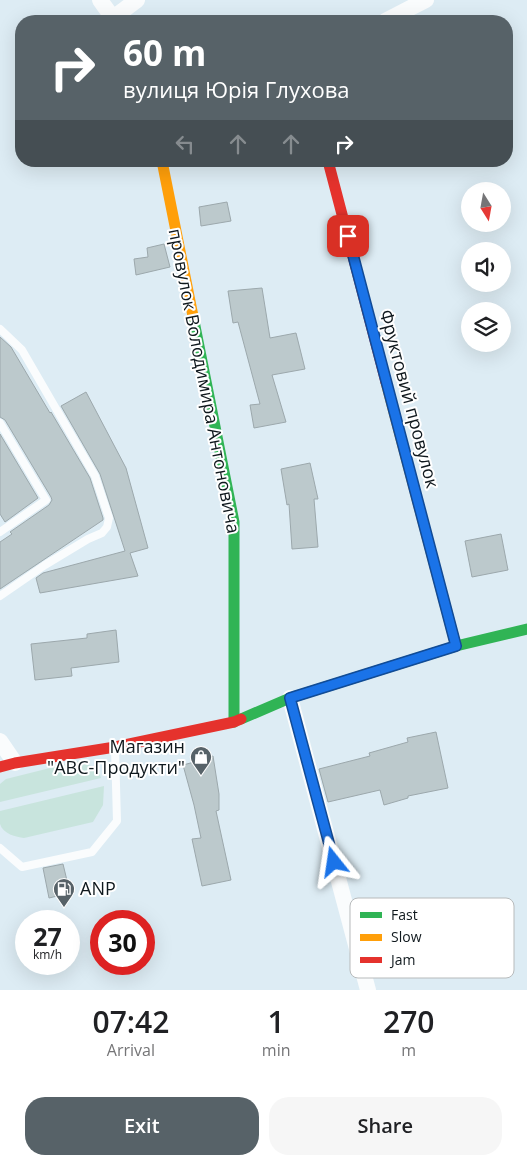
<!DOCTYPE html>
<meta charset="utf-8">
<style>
:root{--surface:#fff;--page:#f6f6f6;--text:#202124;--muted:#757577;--accent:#576268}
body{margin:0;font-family:"Open Sans",sans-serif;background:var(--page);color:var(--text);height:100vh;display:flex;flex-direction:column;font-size:19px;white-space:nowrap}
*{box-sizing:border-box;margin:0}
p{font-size:16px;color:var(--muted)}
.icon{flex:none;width:28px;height:28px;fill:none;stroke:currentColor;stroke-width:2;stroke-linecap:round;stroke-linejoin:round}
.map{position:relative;height:990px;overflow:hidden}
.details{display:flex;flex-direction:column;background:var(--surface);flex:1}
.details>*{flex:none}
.guide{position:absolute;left:15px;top:15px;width:498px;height:152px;border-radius:20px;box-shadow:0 5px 20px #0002;background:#576268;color:#fff;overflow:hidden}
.needle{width:32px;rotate:169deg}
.buttons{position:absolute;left:461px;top:182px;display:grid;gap:10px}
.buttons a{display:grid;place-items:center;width:50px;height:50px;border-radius:50%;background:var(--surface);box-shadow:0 5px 20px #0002;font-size:25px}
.speed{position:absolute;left:15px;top:910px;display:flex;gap:10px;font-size:25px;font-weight:700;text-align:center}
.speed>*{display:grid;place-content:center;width:65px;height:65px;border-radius:50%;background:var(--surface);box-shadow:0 5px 20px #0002;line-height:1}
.speed small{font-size:12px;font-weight:400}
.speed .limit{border:8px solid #d22;background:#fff;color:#111}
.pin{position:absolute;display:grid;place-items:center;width:42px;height:42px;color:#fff;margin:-21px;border-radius:10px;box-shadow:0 2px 8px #0006}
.me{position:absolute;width:55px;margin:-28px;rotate:345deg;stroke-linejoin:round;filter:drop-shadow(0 0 4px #0008)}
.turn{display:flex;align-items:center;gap:18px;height:105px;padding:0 25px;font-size:22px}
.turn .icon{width:65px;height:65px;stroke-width:2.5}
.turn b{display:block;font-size:35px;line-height:42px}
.lanes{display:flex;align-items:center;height:48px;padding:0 25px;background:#0003;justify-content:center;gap:25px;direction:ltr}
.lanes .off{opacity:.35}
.eta{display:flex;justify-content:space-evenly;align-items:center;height:85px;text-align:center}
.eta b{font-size:30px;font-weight:600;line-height:35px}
.action{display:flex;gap:10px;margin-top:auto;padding:10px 25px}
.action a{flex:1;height:58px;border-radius:20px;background:var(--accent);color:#fff;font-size:20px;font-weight:600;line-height:58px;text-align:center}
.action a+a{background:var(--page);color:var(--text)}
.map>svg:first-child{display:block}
.green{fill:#c8e4dd}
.building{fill:#bcc9cc;stroke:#9ca8ac}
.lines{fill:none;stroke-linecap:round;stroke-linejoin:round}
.lane{stroke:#fafcfd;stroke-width:8}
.street{stroke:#fafcfd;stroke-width:16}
.fast{stroke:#30b455;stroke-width:11}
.slow{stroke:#ff9f0a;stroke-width:11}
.jam{stroke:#e5322d;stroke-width:11}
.route-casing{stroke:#114b97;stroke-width:12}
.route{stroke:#1a73e8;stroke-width:9}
.labels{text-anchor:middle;stroke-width:4;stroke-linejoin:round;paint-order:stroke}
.street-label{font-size:18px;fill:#0f181d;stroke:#fff}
.poi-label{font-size:18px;fill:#0f181d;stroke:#fff;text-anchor:end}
.key{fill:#fff;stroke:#b7babb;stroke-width:1}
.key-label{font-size:14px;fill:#0f181d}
</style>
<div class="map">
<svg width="527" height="990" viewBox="0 0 527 990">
<rect width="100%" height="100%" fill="#ddecf4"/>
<g class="green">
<polygon points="78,761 91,766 99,771 101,778 0,802 0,784 6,779"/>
<path d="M104,786l-1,19 -10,17 -69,16c-8,-1 -21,-4 -24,-14 0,-4 0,-9 0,-13z"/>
</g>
<g class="building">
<polygon points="227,202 231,221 201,226 199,207"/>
<polygon points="164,244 170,267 136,275 134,259 148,257 147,248"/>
<polygon points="262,288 270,338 296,333 305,369 272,375 286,422 254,428 250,405 260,404 238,322 233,323 228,291"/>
<polygon points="0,337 11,347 50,413 51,412 90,478 103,518 103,520 0,589 0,542 12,534 10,532 49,505 52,500 51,497 5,420 0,417"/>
<polygon points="86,392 126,468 148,548 130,553 138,576 40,593 36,578 43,573 125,551 100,474 61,406"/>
<polygon points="0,434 38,498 5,522 0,514"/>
<polygon points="310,463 318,499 314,499 318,547 292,549 289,504 287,505 281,469"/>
<polygon points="501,534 508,570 472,577 465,541"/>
<polygon points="116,630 119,662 71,668 72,676 35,680 31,644 87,638 87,634"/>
<polygon points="436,732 448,788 408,796 408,798 384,805 380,790 328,802 319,769 370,756 369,753 408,742 407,738"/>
<polygon points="213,756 219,794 219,810 216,811 231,880 202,886 192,839 201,838 194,805 183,765 198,761"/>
<polygon points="63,864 70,893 49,898 43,868"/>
</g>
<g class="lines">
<g class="lane">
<polyline points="0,329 22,350 95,476 109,518 107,527 102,533 88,539 45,565 0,596"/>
<polyline points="0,423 46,500 0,532"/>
<polyline points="0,848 22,867 92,852 117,821 115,749"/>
</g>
<g class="street">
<polyline points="100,0 115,21"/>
<polyline points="113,18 137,0"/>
<polyline points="385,21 426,0"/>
<polyline points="290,698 368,990"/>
<polyline points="0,741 15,763"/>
</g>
<g class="fast">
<polyline points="193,316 234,522 234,722"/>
<polyline points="241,719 290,698 456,646 527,629"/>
</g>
<g class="slow">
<polyline points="162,161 193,316"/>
<polyline points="386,382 456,646"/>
</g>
<g class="jam">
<polyline points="328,161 386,382"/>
<polyline points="0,767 15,763 115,747 234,722 241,719"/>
</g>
</g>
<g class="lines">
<g class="route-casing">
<polyline id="route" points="334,862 290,698 456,646 348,236"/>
</g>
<use href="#route" class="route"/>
</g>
<defs>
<g id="shop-pin" transform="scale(1.125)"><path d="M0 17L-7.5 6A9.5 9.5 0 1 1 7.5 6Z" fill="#576268" stroke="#fff"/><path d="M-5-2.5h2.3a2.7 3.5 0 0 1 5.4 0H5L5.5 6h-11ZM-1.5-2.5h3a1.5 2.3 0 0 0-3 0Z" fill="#fff"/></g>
<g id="fuel-pin" transform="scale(1.125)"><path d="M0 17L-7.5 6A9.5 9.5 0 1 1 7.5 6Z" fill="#576268" stroke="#fff"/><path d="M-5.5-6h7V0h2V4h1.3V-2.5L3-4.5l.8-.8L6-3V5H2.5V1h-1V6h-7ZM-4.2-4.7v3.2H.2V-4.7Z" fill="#fff"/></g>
</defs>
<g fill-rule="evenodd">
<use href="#shop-pin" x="201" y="757"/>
<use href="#fuel-pin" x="64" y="889"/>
</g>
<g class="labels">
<g class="street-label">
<text transform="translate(204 381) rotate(79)" y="6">провулок Володимира Антоновича</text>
<text transform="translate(409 399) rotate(75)" y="6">Фруктовий провулок</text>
</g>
<g class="poi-label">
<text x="185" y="753">Магазин<tspan x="185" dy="21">"ABC-Продукти"</tspan></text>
<text x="80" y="895" text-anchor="start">ANP</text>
</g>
</g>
<rect x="350" y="898" width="164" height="80" rx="8" class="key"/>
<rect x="360" y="912" width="22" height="6" fill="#30b455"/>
<rect x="360" y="934" width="22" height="7" fill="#ff9f0a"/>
<rect x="360" y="957" width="22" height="6" fill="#e5322d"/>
<g class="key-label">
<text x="391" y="920">Fast</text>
<text x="391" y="942">Slow</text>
<text x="391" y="965">Jam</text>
</g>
</svg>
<div class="buttons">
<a><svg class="needle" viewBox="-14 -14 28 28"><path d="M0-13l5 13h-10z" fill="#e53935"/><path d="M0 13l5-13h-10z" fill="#757577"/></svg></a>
<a><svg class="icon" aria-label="sound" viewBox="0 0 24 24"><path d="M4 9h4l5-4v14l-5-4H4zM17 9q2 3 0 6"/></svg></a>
<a><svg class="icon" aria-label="layers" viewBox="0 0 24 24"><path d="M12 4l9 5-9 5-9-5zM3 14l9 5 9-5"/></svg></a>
</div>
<div class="speed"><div>27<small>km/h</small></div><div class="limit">30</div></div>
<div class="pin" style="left:348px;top:236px;background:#d93025"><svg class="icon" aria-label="arrive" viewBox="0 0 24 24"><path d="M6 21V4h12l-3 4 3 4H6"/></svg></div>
<svg class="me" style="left:334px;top:862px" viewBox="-20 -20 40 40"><path d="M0-17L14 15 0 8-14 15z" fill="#1a73e8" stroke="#fff" stroke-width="4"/></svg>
<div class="guide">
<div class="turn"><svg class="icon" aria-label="right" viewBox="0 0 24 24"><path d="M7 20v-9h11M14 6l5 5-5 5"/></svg><div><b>60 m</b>вулиця Юрія Глухова</div></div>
<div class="lanes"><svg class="icon off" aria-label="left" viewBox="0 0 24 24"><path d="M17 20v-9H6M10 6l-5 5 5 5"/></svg><svg class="icon off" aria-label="ahead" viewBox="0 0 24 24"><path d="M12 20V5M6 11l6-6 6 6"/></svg><svg class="icon off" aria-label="ahead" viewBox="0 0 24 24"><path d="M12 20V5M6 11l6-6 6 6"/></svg><svg class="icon" aria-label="right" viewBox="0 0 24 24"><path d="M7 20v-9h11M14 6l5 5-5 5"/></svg></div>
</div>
</div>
<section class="details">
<div class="eta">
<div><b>07:42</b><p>Arrival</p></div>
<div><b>1</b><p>min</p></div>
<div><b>270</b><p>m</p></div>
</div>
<div class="action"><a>Exit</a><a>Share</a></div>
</section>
